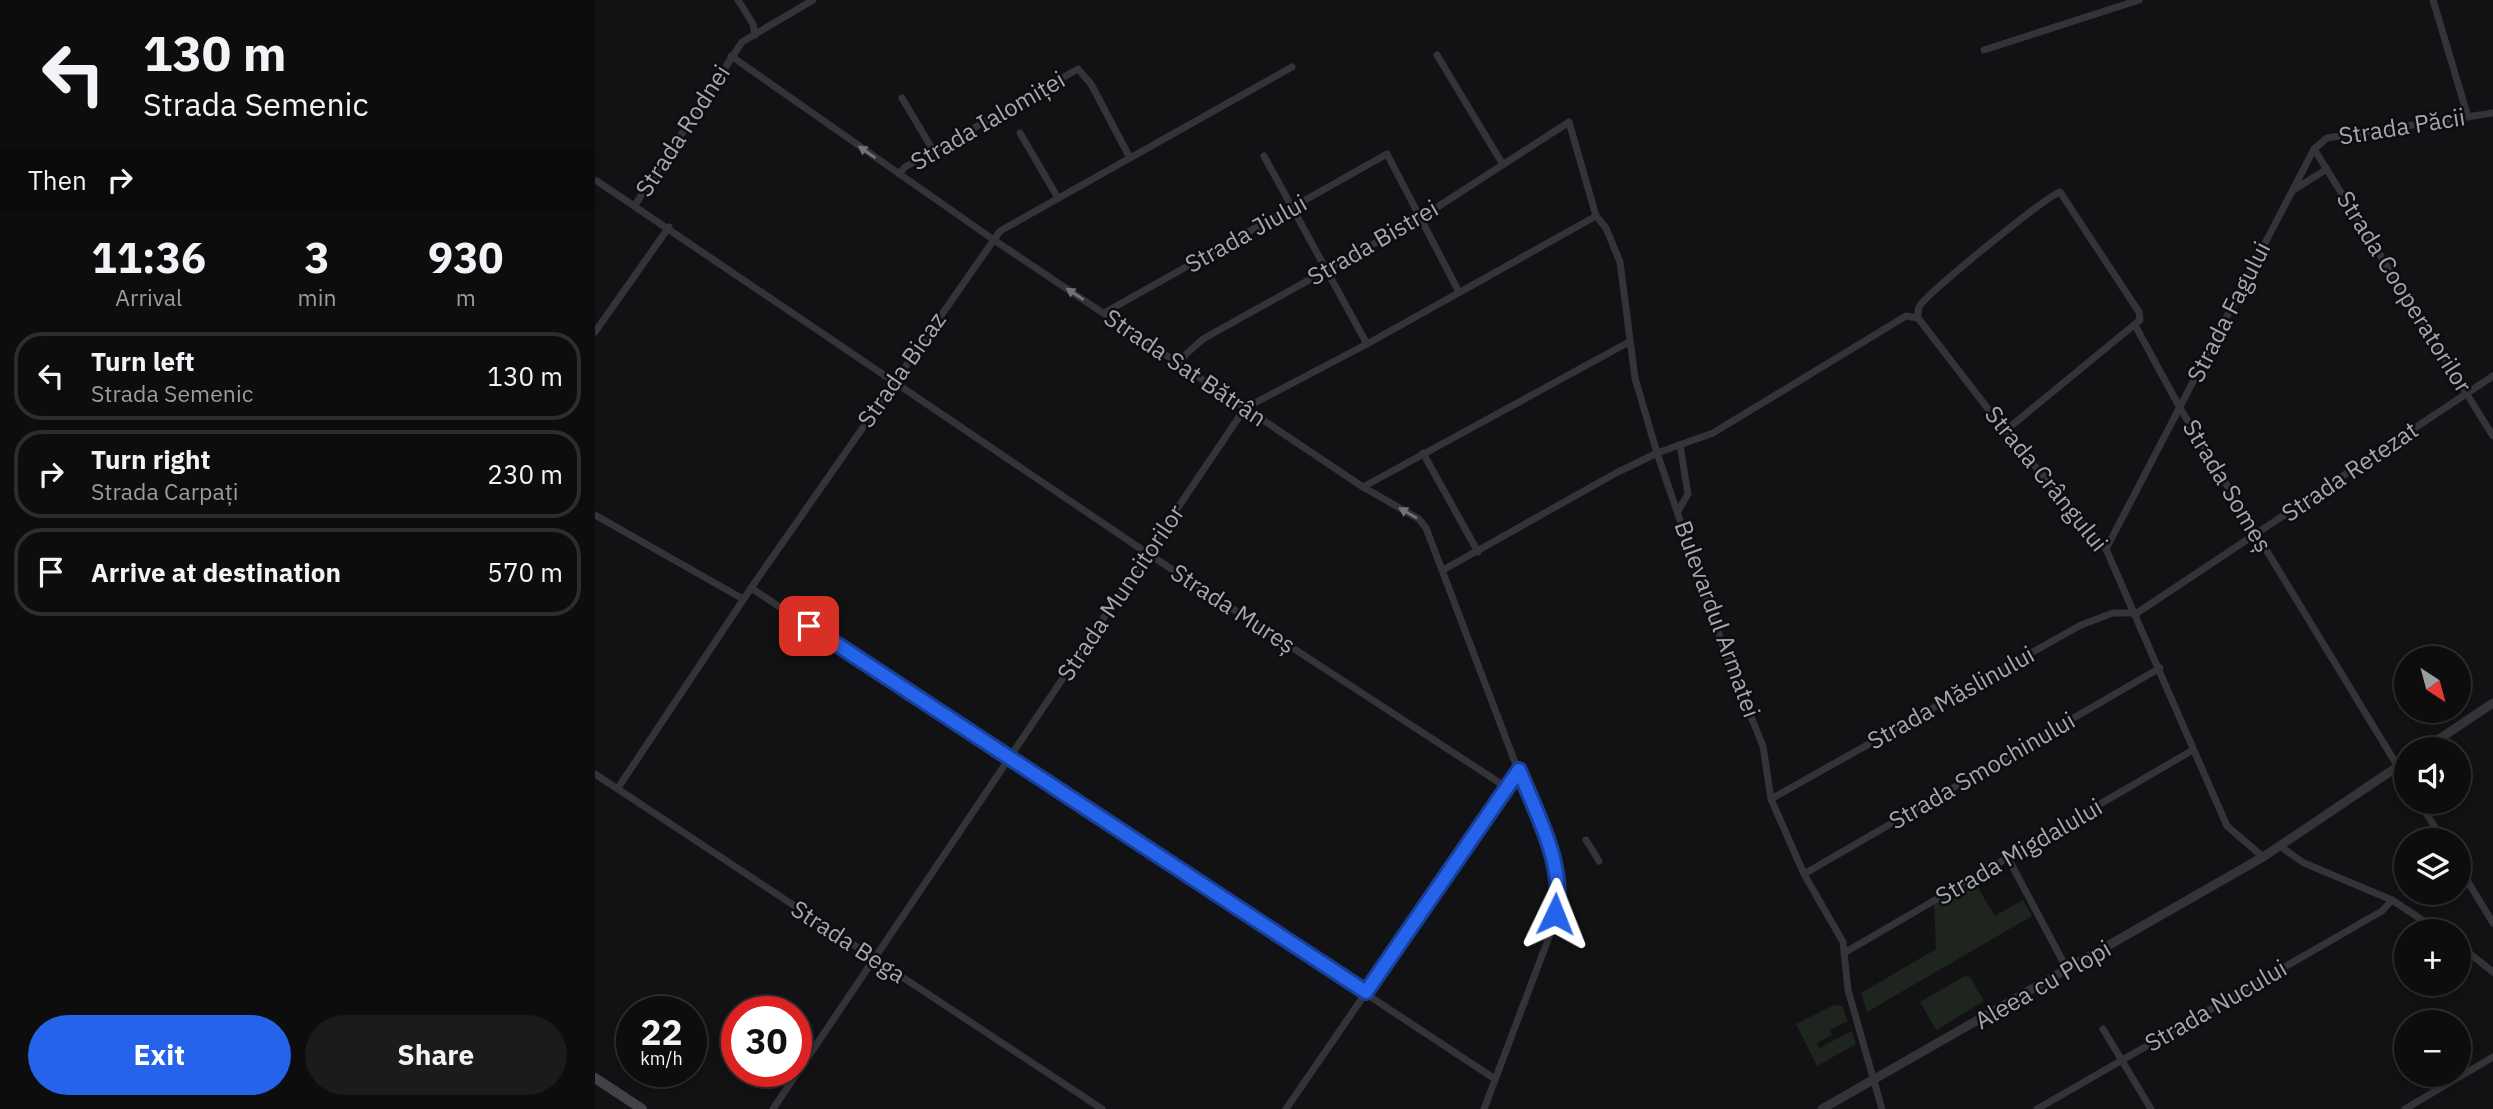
<!DOCTYPE html>
<meta charset="utf-8">
<style>
:root{--surface:#0e0d0e;--page:#1c1b1c;--text:#f1f3f6;--muted:#9b9c9e;--line:#2e2d2e;--accent:#2563eb}
body{margin:0;font-family:"IBM Plex Sans",sans-serif;background:var(--page);color:var(--text);height:100vh;display:flex;flex-direction:column;font-size:26px;white-space:nowrap}
*{box-sizing:border-box;margin:0}
p{font-size:23px;color:var(--muted)}
.icon{flex:none;width:38px;height:38px;fill:none;stroke:currentColor;stroke-width:2;stroke-linecap:round;stroke-linejoin:round}
.map{position:relative;flex:1;overflow:hidden}
.side{display:flex;flex-direction:column;background:var(--surface);width:595px}
.side>*{flex:none}
.top-card{background:#0e0d0e;color:var(--text);overflow:hidden}
.needle{width:46px;rotate:144deg}
.controls{position:absolute;left:1799px;top:646px;display:grid;gap:14px}
.controls a{display:grid;place-items:center;width:77px;height:77px;border-radius:50%;background:var(--surface);box-shadow:0 4px 10px #0003,0 0 0 2px var(--line);font-size:35px}
.speed{position:absolute;left:21px;top:996px;display:flex;gap:14px;font-size:35px;font-weight:700;text-align:center}
.speed>*{display:grid;place-content:center;width:91px;height:91px;border-radius:50%;background:var(--surface);box-shadow:0 4px 10px #0003,0 0 0 2px var(--line);line-height:1}
.speed small{font-size:18px;font-weight:400}
.speed .limit{border:10px solid #d22;background:#fff;color:#111}
.pin{position:absolute;display:grid;place-items:center;width:60px;height:60px;color:#fff;margin:-30px;border-radius:14px;box-shadow:0 4px 10px #0006}
.me{position:absolute;width:77px;margin:-38px;rotate:2deg;stroke-linejoin:round;filter:drop-shadow(0 0 5px #0008)}
.turn{display:flex;align-items:center;gap:24px;height:147px;padding:0 28px;font-size:32px}
.turn .icon{width:91px;height:91px;stroke-width:2.5}
.turn b{display:block;font-size:49px;line-height:60px}
.then{display:flex;align-items:center;height:66px;padding:0 28px;background:#0003;gap:14px;font-size:26px}
.eta{display:flex;justify-content:space-evenly;align-items:center;height:119px;text-align:center}
.eta b{font-size:42px;font-weight:700;line-height:49px}
.cta{display:flex;gap:14px;margin-top:auto;padding:14px 28px}
.cta a{flex:1;height:80px;border-radius:42px;background:var(--accent);color:#fff;font-size:28px;font-weight:700;line-height:80px;text-align:center}
.cta a+a{background:var(--page);color:var(--text)}
ul{padding:0;list-style:none}
li{display:flex;align-items:center;gap:21px;height:88px;margin:0 14px 10px;padding:0 14px;border:4px solid var(--line);border-radius:28px}
li div{flex:1}
li b{display:block;font-size:26px}
li em{font-style:normal}
main{display:flex;flex:1;min-height:0}
.map>svg:first-child{display:block}
.green{fill:#1e251f}
.lines{fill:none;stroke-linecap:round;stroke-linejoin:round}
.minor{stroke:#333338;stroke-width:7}
.tertiary{stroke:#333338;stroke-width:9}
.secondary{stroke:#414247;stroke-width:10}
.oneway{fill:#71737c}
.route-casing{stroke:#184099;stroke-width:18}
.route{stroke:#2563eb;stroke-width:12}
.labels{text-anchor:middle;stroke-width:5;stroke-linejoin:round;paint-order:stroke}
.street-label{font-size:24px;fill:#a4a7b3;stroke:#0d0d0e}
</style>
<main>
<section class="side">
<div class="top-card">
<div class="turn"><svg class="icon" aria-label="left" viewBox="0 0 24 24"><path d="M17 20v-9H6M10 6l-5 5 5 5"/></svg><div><b>130 m</b>Strada Semenic</div></div>
<div class="then">Then<svg class="icon" aria-label="right" viewBox="0 0 24 24"><path d="M7 20v-9h11M14 6l5 5-5 5"/></svg></div>
</div>
<div class="eta">
<div><b>11:36</b><p>Arrival</p></div>
<div><b>3</b><p>min</p></div>
<div><b>930</b><p>m</p></div>
</div>
<ul>
<li><svg class="icon" aria-label="left" viewBox="0 0 24 24"><path d="M17 20v-9H6M10 6l-5 5 5 5"/></svg><div><b>Turn left</b><p>Strada Semenic</p></div><em>130 m</em></li>
<li><svg class="icon" aria-label="right" viewBox="0 0 24 24"><path d="M7 20v-9h11M14 6l5 5-5 5"/></svg><div><b>Turn right</b><p>Strada Carpați</p></div><em>230 m</em></li>
<li><svg class="icon" aria-label="arrive" viewBox="0 0 24 24"><path d="M6 21V4h12l-3 4 3 4H6"/></svg><div><b>Arrive at destination</b></div><em>570 m</em></li>
</ul>
<div class="cta"><a>Exit</a><a>Share</a></div>
</section>
<div class="map">
<svg width="1898" height="1109" viewBox="0 0 1898 1109">
<rect width="100%" height="100%" fill="#121113"/>
<g class="green">
<polygon points="1379,881 1400,916 1428,900 1437,916 1272,1012 1266,993 1341,949 1339,904"/>
<polygon points="1370,976 1375,977 1389,1001 1341,1030 1325,1002"/>
<polygon points="1239,1005 1247,1006 1253,1021 1235,1030 1237,1035 1222,1043 1224,1048 1257,1031 1261,1044 1222,1066 1201,1024"/>
</g>
<g class="lines">
<g class="minor">
<polyline points="143,0 158,24 160,35"/>
<polyline points="1838,0 1873,117"/>
<polyline points="1389,50 1544,0"/>
<polyline points="842,55 907,163"/>
<polyline points="136,56 399,240 768,487 824,519 831,528 956,857 964,900 957,929 889,1109"/>
<polyline points="307,98 338,150"/>
<polyline points="425,133 463,198"/>
<polyline points="1719,149 1898,436"/>
<polyline points="669,156 772,344"/>
<polyline points="304,174 310,167 483,69 496,84 535,158"/>
<polyline points="2,181 552,553 911,787"/>
<polyline points="1700,189 1732,169"/>
<polyline points="40,205 147,42 218,0"/>
<polyline points="509,313 792,154 864,292"/>
<polyline points="1541,327 1585,408 1811,780"/>
<polyline points="0,332 74,227"/>
<polyline points="585,365 590,355 608,339 827,217 974,122 1001,216 1011,228 1025,262 1040,378 1062,453 1133,660 1168,746 1176,799 1209,874 1248,942 1253,990 1287,1109"/>
<path d="M1410,431l135,-111 -1,-8 -79,-120c-16,6 -133,101 -141,115 -1,2 -1,8 -1,11l87,113 101,118 121,277 36,31"/>
<polyline points="828,453 883,552"/>
<polyline points="768,487 1034,342"/>
<polyline points="1083,511 1093,494 1085,445"/>
<polyline points="0,515 148,599"/>
<polyline points="1511,549 1719,149 1732,138 1898,113"/>
<polyline points="848,570 1021,473 1062,453 1118,433 1311,316 1323,318"/>
<polyline points="156,588 900,1079"/>
<polyline points="1542,613 1898,376"/>
<polyline points="0,774 507,1109"/>
<polyline points="23,788 156,588 405,231 697,67"/>
<polyline points="1176,799 1486,625 1518,613 1542,613"/>
<polyline points="1824,802 1848,840"/>
<polyline points="991,840 1004,861"/>
<polyline points="1686,847 1709,863 1797,900 1844,931"/>
<polyline points="1413,858 1473,971"/>
<polyline points="1864,867 1898,923"/>
<polyline points="1209,874 1565,668"/>
<polyline points="1864,945 1898,972"/>
<polyline points="1249,953 1598,750"/>
<polyline points="1508,1029 1556,1109"/>
<polyline points="178,1109 650,408 772,344 1001,216"/>
<polyline points="691,1109 924,770"/>
<polyline points="1442,1109 1787,911 1797,900"/>
<polyline points="1810,1109 1898,1057"/>
</g>
<g class="tertiary">
<polyline points="1829,749 1898,703"/>
<polyline points="1227,1109 1668,857 1811,761"/>
</g>
<polyline class="secondary" points="0,1078 47,1109"/>
</g>
<defs><path id="oneway-solid" d="M-6-.8H1V-3.2L6.5 0L1 3.2V.8H-6Z" transform="scale(1.75)"/></defs>
<g class="oneway">
<use href="#oneway-solid" transform="translate(272 152) rotate(-145)"/>
<use href="#oneway-solid" transform="translate(480 294) rotate(-146)"/>
<use href="#oneway-solid" transform="translate(813 513) rotate(-150)"/>
</g>
<g class="lines">
<g class="route-casing">
<path id="route" d="M214,626l557,366 153,-222c17,43 48,98 36,144"/>
</g>
<use href="#route" class="route"/>
</g>
<g class="labels">
<g class="street-label">
<text transform="translate(393 121) rotate(-30)" y="8">Strada Ialomiței</text>
<text transform="translate(1807 127) rotate(-9)" y="8">Strada Păcii</text>
<text transform="translate(88 131) rotate(-57)" y="8">Strada Rodnei</text>
<text transform="translate(651 234) rotate(-29)" y="8">Strada Jiului</text>
<text transform="translate(778 243) rotate(-30)" y="8">Strada Bistrei</text>
<text transform="translate(1809 292) rotate(58)" y="8">Strada Cooperatorilor</text>
<text transform="translate(1634 312) rotate(-63)" y="8">Strada Fagului</text>
<text transform="translate(590 368) rotate(34)" y="8">Strada Sat Bătrân</text>
<text transform="translate(307 370) rotate(-55)" y="8">Strada Bicaz</text>
<text transform="translate(1755 472) rotate(-34)" y="8">Strada Retezat</text>
<text transform="translate(1451 479) rotate(51)" y="8">Strada Crângului</text>
<text transform="translate(1632 486) rotate(59)" y="8">Strada Someș</text>
<text transform="translate(526 593) rotate(-56)" y="8">Strada Muncitorilor</text>
<text transform="translate(638 609) rotate(33)" y="8">Strada Mureș</text>
<text transform="translate(1122 619) rotate(70)" y="8">Bulevardul Armatei</text>
<text transform="translate(1356 698) rotate(-29)" y="8">Strada Măslinului</text>
<text transform="translate(1387 771) rotate(-30)" y="8">Strada Smochinului</text>
<text transform="translate(1424 852) rotate(-30)" y="8">Strada Migdalului</text>
<text transform="translate(253 942) rotate(33)" y="8">Strada Bega</text>
<text transform="translate(1448 985) rotate(-30)" y="8">Aleea cu Plopi</text>
<text transform="translate(1621 1006) rotate(-30)" y="8">Strada Nucului</text>
</g>
</g>
</svg>
<div class="controls">
<a><svg class="needle" viewBox="-14 -14 28 28"><path d="M0-13l5 13h-10z" fill="#e53935"/><path d="M0 13l5-13h-10z" fill="#9b9c9e"/></svg></a>
<a><svg class="icon" aria-label="sound" viewBox="0 0 24 24"><path d="M4 9h4l5-4v14l-5-4H4zM17 9q2 3 0 6"/></svg></a>
<a><svg class="icon" aria-label="layers" viewBox="0 0 24 24"><path d="M12 4l9 5-9 5-9-5zM3 14l9 5 9-5"/></svg></a>
<a>+</a>
<a>−</a>
</div>
<div class="speed"><div>22<small>km/h</small></div><div class="limit">30</div></div>
<div class="pin" style="left:214px;top:626px;background:#d93025"><svg class="icon" aria-label="arrive" viewBox="0 0 24 24"><path d="M6 21V4h12l-3 4 3 4H6"/></svg></div>
<svg class="me" style="left:960px;top:914px" viewBox="-20 -20 40 40"><path d="M0-17L14 15 0 8-14 15z" fill="#2563eb" stroke="#fff" stroke-width="4"/></svg>
</div>
</main>
